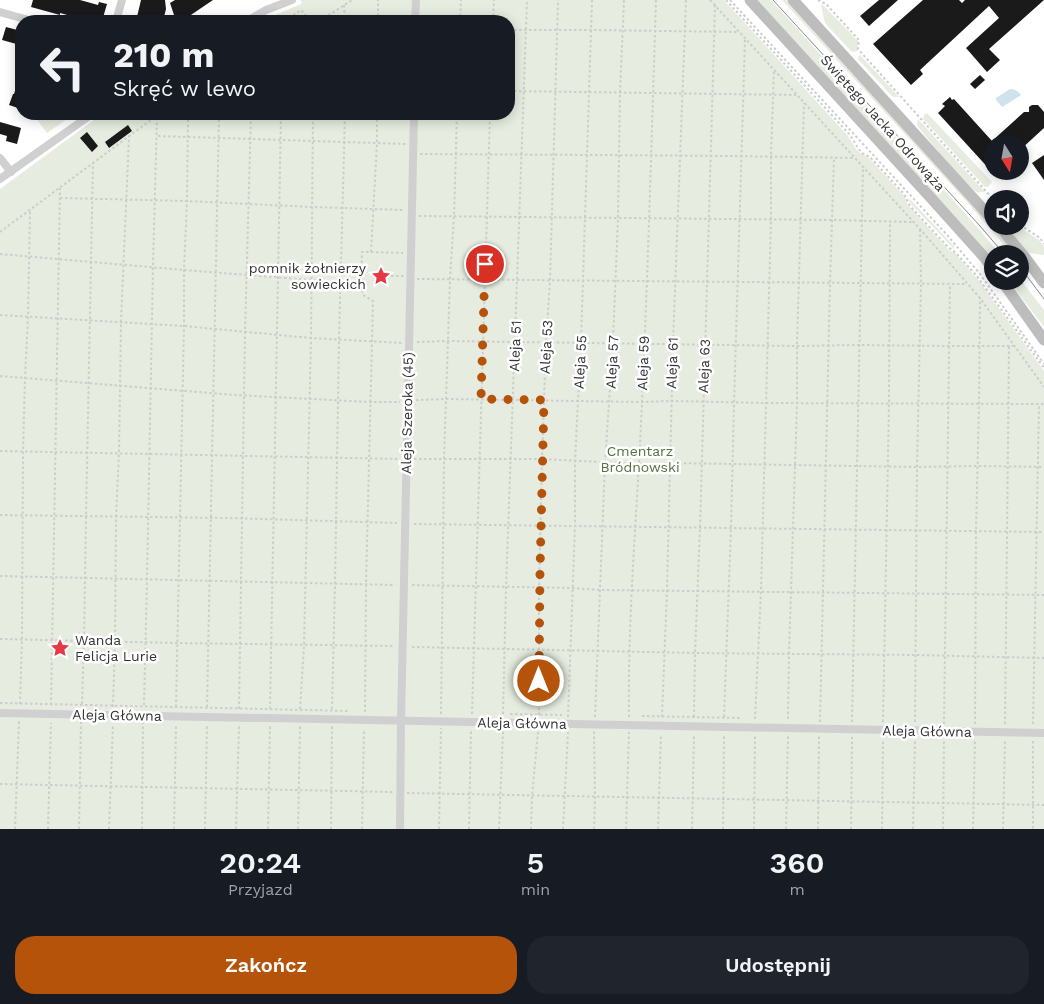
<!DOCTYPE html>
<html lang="pl">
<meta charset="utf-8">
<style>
:root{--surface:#171b24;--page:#20242c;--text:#f1f3f6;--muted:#9ea1a6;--accent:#b45309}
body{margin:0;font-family:"Work Sans",sans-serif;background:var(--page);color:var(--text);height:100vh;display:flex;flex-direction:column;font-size:19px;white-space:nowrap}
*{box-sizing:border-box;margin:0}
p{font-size:16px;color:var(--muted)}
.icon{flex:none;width:28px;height:28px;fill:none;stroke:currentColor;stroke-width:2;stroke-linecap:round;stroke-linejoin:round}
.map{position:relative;height:829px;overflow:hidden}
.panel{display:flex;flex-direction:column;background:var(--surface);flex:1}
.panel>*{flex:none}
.hud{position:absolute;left:15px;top:15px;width:500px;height:105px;border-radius:20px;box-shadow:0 2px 12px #0003;background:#171b24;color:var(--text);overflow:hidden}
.needle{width:32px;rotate:169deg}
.tools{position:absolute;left:984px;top:135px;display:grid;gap:10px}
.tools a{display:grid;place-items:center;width:45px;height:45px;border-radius:50%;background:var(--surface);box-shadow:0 2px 12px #0003;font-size:25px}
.pin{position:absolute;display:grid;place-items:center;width:42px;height:42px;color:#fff;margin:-21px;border:2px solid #fff;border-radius:50%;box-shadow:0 1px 5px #0007}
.me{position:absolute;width:55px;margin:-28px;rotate:0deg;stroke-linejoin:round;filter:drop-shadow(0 0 4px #0008)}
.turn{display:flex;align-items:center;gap:18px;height:105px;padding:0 15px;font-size:22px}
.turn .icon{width:65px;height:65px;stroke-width:2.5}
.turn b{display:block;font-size:35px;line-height:42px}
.eta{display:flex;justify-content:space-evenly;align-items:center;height:85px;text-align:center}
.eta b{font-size:30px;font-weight:600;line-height:35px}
.cta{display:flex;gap:10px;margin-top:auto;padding:10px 15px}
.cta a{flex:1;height:58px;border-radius:20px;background:var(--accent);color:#fff;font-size:20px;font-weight:600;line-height:58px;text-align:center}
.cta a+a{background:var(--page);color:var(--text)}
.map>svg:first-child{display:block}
.green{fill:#e6ecdf}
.water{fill:#cfe2ee}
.building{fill:#1a1a1a}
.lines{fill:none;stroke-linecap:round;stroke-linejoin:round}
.path{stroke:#cdcdcd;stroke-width:2;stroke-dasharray:2.5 2.5;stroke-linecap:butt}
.minor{stroke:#d0d0d0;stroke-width:8}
.secondary{stroke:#bdbdbd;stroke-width:11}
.tram{stroke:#888;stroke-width:1}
.route{stroke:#b45309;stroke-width:9;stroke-dasharray:0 16.2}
.labels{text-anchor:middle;stroke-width:5;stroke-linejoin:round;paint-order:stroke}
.street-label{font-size:14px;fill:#333;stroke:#fff}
.poi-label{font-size:14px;fill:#333;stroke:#fff;text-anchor:end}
.park-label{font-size:14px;fill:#56703f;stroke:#fff}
</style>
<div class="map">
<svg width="1044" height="829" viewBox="0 0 1044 829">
<rect width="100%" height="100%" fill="#fff"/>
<g class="green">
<polygon points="300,0 724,0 848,136 856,149 859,152 869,158 905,197 908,205 949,250 955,253 980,282 1044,371 1044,829 0,829 0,189 102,114 509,114 509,21 264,21 266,19 301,4 302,2"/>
<polygon points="757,0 771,0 963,211 1000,254 992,254 992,260 961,223"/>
<polygon points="782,0 786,0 793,8 976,208 1016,254 1012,254 967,202"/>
<polygon points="821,4 824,6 858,41 857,51 854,52 851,51 825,23 823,15"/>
<polygon points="860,55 899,97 894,97 891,95 858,59 858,57"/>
<polygon points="927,113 992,182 988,187 985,187 926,122 923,119 924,115"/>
<polygon points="33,114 74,114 47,133"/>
<path d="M918,119l67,73c-3,0 -5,1 -8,0 -8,-3 -49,-53 -58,-64l-2,-4z"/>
<polygon points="908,197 954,246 954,249 910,203"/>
<polygon points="1006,226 1018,226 1039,240 1044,246 1044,255 1029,253"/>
<polygon points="1020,279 1044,310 1044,327 1009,281 1020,281"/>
</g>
<path class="water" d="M1010,89c5,0 7,2 11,6l-19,12 -6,-7v-2z"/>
<g class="building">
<polygon points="33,0 80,0 98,5 99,2 107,4 102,21 89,21 60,13 60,15 31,7"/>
<polygon points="141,0 165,0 166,9 163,21 158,21 145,18 144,21 136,21"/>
<polygon points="175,0 213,0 182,21 176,21 170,3"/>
<polygon points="879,0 898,0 869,26 860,16"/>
<polygon points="923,0 959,0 962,3 965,0 1044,0 989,49 1000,60 987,72 966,48 999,18 989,6 920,70 923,74 911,85 873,44"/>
<polygon points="6,27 21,31 21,39 20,45 2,40"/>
<polygon points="980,75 985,80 975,89 970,84"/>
<polygon points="20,76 21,77 21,109 9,105 13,94 14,94"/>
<polygon points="950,97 952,100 954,99 992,141 1024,112 1029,112 1029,107 1032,105 1038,105 1044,112 1044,128 1020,150 1020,144 992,144 992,172 938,113 945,106 942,104"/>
<polygon points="0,122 21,128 17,144 6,141 7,136 0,134"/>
<polygon points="128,125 132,131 109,148 105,142"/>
<polygon points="87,132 98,146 92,152 80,138"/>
<polygon points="1044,155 1044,180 1032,163"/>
</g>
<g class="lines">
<g class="path">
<polyline points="710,0 920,229 980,298 1044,387"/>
<polyline points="726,0 850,135 858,148 862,153 870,157 904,194 910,206 948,247 956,253 976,275 1044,368"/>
<polyline points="730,0 948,236 980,274 1044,364"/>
<polyline points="818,0 826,4 859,40 858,49 993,199"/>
<polyline points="344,5 345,21"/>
<polyline points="38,18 50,21"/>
<polyline points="233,21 239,17"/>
<polyline points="285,21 301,10 311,21"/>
<polyline points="320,21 352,0"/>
<polyline points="378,21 378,0"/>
<polyline points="460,21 461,0"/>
<polyline points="493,21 494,0"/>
<polyline points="509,30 590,30 739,32"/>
<polyline points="509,91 796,95"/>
<polyline points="158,136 406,144"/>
<path d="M420,154c144,1 289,1 433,4"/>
<polyline points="60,198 187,201 312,207 404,210"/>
<polyline points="419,216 832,220 914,222"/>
<polyline points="1020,225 1040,238 1044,244"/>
<polyline points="0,232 159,114"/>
<polyline points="371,252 403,253"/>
<polyline points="0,254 184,270 361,284"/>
<polyline points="381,276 404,276"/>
<polyline points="417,279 967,284"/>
<polyline points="0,315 184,326 311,338 402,343"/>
<polyline points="417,342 448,341 797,346 859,345 949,346 1014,346"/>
<polyline points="0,376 235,395 370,402 400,402"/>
<polyline points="416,400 446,399 641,402 671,401 766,403 1044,404"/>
<polyline points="0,451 399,459"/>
<polyline points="414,459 542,459 639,464 670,463 917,467 978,466 1044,467"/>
<polyline points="0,515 228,518 397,523"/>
<polyline points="414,524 1044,532"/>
<polyline points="0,576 395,585"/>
<polyline points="412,585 572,588 600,590 1044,595"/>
<polyline points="0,639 177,643 394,646"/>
<polyline points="412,647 695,653 916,655 1044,658"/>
<polyline points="0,703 350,711"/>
<polyline points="20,704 22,639 23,451 25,377 28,317 30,210"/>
<polyline points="82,704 84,641 86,516 93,163"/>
<polyline points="51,705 60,188"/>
<polyline points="144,705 147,579 153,267 157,115"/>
<polyline points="113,707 115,642 116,517 119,453 121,322 129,136"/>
<polyline points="176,707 184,326 184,270 187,201 188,114"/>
<polyline points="207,707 219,114"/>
<polyline points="239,709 245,332 251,114"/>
<polyline points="270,709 281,114"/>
<polyline points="300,709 304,646 311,338 313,114"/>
<polyline points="332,709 335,584 339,340 345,114"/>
<polyline points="365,712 366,584 373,301 363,295 361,284 362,252 371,252 377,143 377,114"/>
<polyline points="441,714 444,459 450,279 454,216 457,114"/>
<polyline points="472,714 490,114"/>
<polyline points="503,714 506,588 527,0"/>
<polyline points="510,714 562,715"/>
<polyline points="539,715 539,588 542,459 546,342 550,281 558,0"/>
<polyline points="642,716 742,718"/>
<polyline points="568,717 575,526 575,461 581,342 592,0"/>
<polyline points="595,717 605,463 613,342 618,218 620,92 624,0"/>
<path d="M629,717c-1,-84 5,-169 10,-253 8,-154 12,-309 17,-464"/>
<polyline points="662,717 667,590 673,343 686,0"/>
<polyline points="694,717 695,653 700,528 715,5"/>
<polyline points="724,717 731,528 734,403 745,39"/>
<polyline points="755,719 761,591 771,219 771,156 774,70"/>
<polyline points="788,719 789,654 797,403 797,346 804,103"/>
<polyline points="820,722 830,283 834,157"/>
<polyline points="852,722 863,167"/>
<polyline points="883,722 889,403 890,221"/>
<polyline points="915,722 917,467 921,284 920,229"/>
<polyline points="944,724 950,284"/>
<polyline points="975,724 976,531 979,404 980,298"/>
<polyline points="1005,724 1009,346"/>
<polyline points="1033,724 1039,404"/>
<polyline points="1033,741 1033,829"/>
<polyline points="0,784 393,792"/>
<polyline points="407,793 1044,805"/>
<polyline points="15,829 19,721"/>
<polyline points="48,829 51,723"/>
<polyline points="79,829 81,721"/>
<polyline points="109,829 113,724"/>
<polyline points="142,829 143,722"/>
<polyline points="174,829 176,724"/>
<polyline points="205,829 207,724"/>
<polyline points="236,829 239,726"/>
<polyline points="268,829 270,726"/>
<polyline points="298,829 300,726"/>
<polyline points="331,829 332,726"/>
<polyline points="362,829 364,729"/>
<polyline points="439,829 441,728"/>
<polyline points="469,829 471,729"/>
<polyline points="499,829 503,731"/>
<polyline points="531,829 532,796 538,732"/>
<polyline points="563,829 568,732"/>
<polyline points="594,829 595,798 594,731"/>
<polyline points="626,829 629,732"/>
<polyline points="658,829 661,734"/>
<polyline points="692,829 694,734"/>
<polyline points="723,829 724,734"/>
<polyline points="754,829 755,736"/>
<polyline points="786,829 788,736"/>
<polyline points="818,829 819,736"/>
<polyline points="851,829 852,737"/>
<polyline points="882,829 883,739"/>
<polyline points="913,829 915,739"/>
<polyline points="943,829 944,739"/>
<polyline points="973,829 975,739"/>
<polyline points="1003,829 1005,739"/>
</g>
<g class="minor">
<polyline points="0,12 32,21"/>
<polyline points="116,21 122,0"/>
<polyline points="247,21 266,10 292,0"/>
<polyline points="415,21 416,0"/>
<polyline points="0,158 11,172"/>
<polyline points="0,179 92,114"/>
<polyline points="0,713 1044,733"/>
<polyline points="400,829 401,721 414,114"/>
</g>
<g class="secondary">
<polyline points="750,0 931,198 984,257 992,268"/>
<polyline points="793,0 992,219"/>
<polyline points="999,226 1024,256 1044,283"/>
<polyline points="1002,281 1044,340"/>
</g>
<g class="tram">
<polyline points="773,0 980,226 1004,254"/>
<polyline points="1020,267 1044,299"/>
</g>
</g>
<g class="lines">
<polyline class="route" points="485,264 481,399 544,400 540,572 539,681"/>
</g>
<defs>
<g id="sight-bare" transform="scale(1.5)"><path d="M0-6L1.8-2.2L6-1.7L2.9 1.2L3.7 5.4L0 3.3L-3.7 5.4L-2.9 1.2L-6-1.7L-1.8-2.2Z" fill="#e63946" stroke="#fff" stroke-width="2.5" paint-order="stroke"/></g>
</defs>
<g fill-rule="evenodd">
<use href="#sight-bare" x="381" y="276"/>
<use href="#sight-bare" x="60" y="648"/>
</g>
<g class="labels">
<g class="street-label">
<text transform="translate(883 123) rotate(48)" y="5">Świętego Jacka Odrowąża</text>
<text transform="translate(515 346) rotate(-88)" y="5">Aleja 51</text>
<text transform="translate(546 347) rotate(-87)" y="5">Aleja 53</text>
<text transform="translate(580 362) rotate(-87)" y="5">Aleja 55</text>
<text transform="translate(612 362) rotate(-87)" y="5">Aleja 57</text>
<text transform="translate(643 363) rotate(-88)" y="5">Aleja 59</text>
<text transform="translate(672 363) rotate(-88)" y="5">Aleja 61</text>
<text transform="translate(704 366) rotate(-88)" y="5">Aleja 63</text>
<text transform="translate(407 413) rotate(-89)" y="5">Aleja Szeroka (45)</text>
<text transform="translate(117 715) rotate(1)" y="5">Aleja Główna</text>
<text transform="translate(522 723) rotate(1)" y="5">Aleja Główna</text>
<text transform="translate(927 731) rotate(1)" y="5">Aleja Główna</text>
</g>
<g class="poi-label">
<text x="366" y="273">pomnik żołnierzy<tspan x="366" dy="16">sowieckich</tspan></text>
<text x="75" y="645" text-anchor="start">Wanda<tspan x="75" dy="16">Felicja Lurie</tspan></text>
</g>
<g class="park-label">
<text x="640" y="456">Cmentarz<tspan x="640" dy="16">Bródnowski</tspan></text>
</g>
</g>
</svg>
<div class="tools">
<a><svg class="needle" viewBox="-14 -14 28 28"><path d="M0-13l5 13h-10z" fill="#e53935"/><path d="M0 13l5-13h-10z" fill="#9ea1a6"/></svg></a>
<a><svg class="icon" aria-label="sound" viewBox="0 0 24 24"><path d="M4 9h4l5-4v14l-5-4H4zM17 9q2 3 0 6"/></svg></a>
<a><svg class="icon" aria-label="layers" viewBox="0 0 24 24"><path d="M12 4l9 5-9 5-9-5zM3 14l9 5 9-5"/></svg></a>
</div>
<div class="pin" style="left:485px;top:264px;background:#d93025"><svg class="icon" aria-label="arrive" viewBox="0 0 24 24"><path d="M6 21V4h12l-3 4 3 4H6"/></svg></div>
<svg class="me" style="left:539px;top:681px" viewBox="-20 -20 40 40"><circle r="17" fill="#b45309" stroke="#fff" stroke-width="3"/><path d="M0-11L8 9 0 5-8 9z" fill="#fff"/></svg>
<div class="hud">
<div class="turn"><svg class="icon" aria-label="left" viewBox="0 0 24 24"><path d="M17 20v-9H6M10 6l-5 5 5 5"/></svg><div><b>210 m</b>Skręć w lewo</div></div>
</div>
</div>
<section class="panel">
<div class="eta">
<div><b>20:24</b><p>Przyjazd</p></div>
<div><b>5</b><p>min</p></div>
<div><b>360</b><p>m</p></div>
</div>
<div class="cta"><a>Zakończ</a><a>Udostępnij</a></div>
</section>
